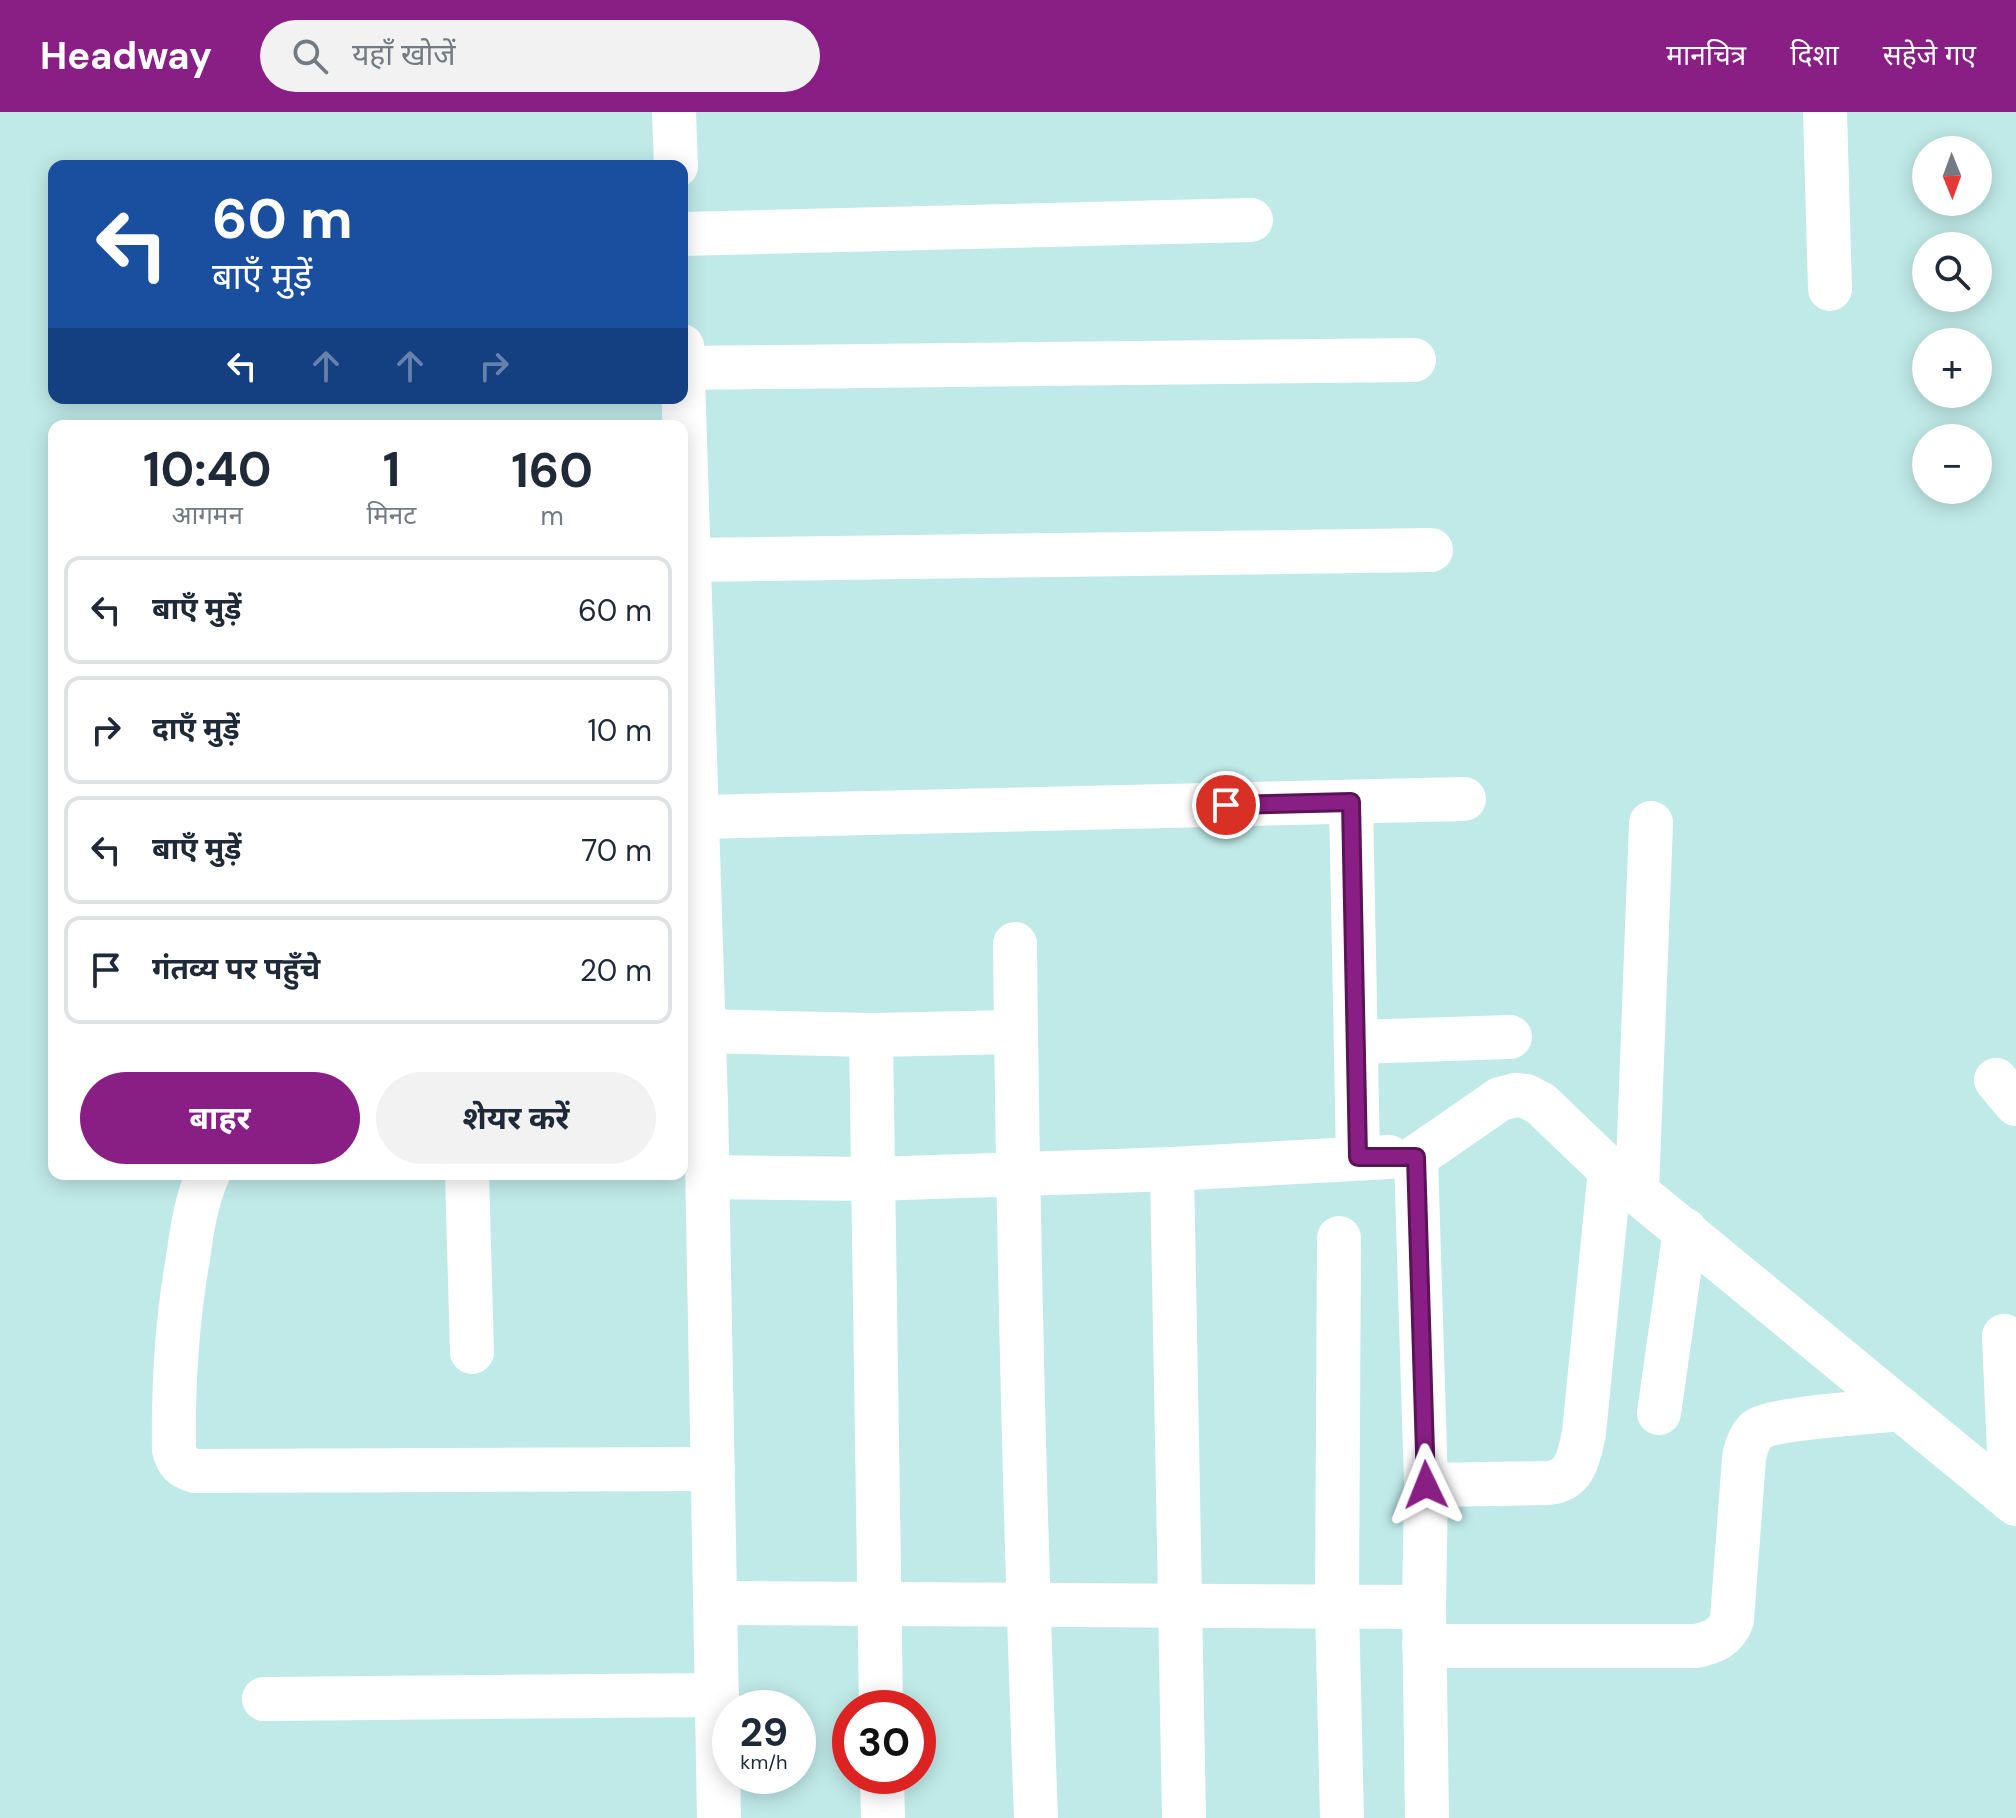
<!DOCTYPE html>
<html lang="hi">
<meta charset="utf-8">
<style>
:root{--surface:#fff;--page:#f2f2f3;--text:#1f2937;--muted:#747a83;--line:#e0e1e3;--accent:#891e84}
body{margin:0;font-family:"DM Sans","Noto Sans Devanagari",sans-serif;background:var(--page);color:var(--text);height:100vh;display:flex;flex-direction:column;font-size:30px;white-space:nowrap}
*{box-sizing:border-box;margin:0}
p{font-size:26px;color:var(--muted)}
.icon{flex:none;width:44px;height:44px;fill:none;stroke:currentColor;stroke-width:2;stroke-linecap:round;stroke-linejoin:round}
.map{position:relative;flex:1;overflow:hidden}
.panel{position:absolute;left:48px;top:308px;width:640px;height:760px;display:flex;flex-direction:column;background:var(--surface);border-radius:16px;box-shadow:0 4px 20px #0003}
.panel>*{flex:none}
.hud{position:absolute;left:48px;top:48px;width:640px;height:244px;border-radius:16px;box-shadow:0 4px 20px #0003;background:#1a4fa0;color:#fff;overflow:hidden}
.needle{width:52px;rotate:179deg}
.tools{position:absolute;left:1912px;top:24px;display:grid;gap:16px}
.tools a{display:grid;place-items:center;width:80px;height:80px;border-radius:50%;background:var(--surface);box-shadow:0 4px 20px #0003;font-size:40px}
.speed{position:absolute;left:712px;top:1578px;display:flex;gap:16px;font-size:40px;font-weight:700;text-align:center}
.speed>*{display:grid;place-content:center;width:104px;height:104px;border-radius:50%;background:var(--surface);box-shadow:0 4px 20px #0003;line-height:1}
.speed small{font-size:20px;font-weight:400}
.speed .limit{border:12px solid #d22;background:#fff;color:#111}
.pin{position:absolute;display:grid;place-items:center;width:68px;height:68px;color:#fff;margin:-34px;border:4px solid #fff;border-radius:50%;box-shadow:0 2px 8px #0007}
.me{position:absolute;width:88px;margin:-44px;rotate:358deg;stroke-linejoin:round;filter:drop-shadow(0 0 6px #0008)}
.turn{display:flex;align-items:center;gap:28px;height:168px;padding:0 32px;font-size:36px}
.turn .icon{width:104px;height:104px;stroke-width:2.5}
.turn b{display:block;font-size:56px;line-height:68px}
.lanes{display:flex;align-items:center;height:76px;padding:0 32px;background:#0003;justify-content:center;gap:40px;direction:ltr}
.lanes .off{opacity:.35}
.eta{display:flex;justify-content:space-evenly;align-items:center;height:136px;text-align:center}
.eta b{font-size:48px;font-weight:700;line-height:56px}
.cta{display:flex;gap:16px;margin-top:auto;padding:16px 32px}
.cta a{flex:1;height:92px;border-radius:48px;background:var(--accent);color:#fff;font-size:32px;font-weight:700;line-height:92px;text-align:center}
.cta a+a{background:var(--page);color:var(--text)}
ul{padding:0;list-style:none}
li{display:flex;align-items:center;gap:24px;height:108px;margin:0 16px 12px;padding:0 16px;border:4px solid var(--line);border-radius:16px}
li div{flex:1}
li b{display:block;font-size:30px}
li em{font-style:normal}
header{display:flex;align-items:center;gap:48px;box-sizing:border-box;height:112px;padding:0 40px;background:var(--accent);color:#fff}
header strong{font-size:38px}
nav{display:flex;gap:44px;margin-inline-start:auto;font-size:28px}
.search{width:560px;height:72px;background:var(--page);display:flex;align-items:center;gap:20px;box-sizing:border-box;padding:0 28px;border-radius:44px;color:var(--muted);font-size:30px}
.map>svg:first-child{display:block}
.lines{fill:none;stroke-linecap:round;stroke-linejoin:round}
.minor{stroke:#fff;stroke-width:44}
.route-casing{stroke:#591456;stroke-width:20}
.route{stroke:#891e84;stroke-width:14}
</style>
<header>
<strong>Headway</strong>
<div class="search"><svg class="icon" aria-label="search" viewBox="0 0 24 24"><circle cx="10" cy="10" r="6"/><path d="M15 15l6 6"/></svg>यहाँ खोजें</div>
<nav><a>मानचित्र</a><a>दिशा</a><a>सहेजे गए</a></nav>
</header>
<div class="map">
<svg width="2016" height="1706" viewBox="0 0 2016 1706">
<rect width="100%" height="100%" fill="#bfeae8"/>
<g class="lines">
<g class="minor">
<polyline points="674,0 676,54"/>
<polyline points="1825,0 1830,177"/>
<polyline points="682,122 1251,108"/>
<polyline points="682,234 706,992 719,1706"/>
<polyline points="683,256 1414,248"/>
<polyline points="689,448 1431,438"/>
<polyline points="1351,690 1358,1045"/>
<polyline points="697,705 1464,687"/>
<path d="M1015,832c3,291 10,583 21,874"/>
<polyline points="704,919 871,923 1016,920"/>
<polyline points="871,923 881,1596"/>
<polyline points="1356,930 1510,925"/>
<polyline points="1996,968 2016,992"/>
<polyline points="1172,1057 1389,1045"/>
<path d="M208,1062c-12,27 -16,55 -20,84 -11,63 -15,127 -14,191 3,13 8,18 21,22l518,-2"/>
<polyline points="467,1062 472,1240"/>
<polyline points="708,1065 873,1067 1172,1057 1184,1706"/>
<polyline points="1637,1080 1651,711"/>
<polyline points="1339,1126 1337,1495 1342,1706"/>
<polyline points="2004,1224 2011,1388"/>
<polyline points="1659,1301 1685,1118"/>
<path d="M1426,1373l123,-2c27,-3 30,-27 35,-50l26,-263"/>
<polyline points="715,1491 1424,1495"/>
<path d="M1424,1534h271c18,-3 31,-9 37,-26l12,-162c2,-11 5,-21 13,-28 15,-12 119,-18 144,-21"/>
<polyline points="264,1587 717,1583"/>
<polyline points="882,1664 883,1706"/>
<polyline points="1427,1706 1424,1495 1426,1373 1416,1045 1500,987 1515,983 1526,984 1541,992 1610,1058 2016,1392"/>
</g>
</g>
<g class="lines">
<g class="route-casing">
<polyline id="route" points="1226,693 1351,690 1358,1045 1416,1045 1426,1373"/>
</g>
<use href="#route" class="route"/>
</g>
</svg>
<div class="tools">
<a><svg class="needle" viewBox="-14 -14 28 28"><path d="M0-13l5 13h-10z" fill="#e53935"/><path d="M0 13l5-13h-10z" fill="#747a83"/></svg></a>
<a><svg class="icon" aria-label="search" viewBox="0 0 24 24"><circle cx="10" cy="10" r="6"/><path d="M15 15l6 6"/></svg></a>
<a>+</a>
<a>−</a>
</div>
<div class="speed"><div>29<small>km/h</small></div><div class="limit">30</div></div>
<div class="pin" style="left:1226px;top:693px;background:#d93025"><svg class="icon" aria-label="arrive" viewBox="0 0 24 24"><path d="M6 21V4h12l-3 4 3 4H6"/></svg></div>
<svg class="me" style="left:1426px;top:1373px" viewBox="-20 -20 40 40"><path d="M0-17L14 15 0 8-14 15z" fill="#891e84" stroke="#fff" stroke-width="4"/></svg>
<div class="hud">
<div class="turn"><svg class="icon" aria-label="left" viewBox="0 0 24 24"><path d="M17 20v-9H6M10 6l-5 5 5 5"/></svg><div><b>60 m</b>बाएँ मुड़ें</div></div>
<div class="lanes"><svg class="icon" aria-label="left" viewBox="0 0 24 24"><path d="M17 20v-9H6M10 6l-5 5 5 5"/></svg><svg class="icon off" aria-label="ahead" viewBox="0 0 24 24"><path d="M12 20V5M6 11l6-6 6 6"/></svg><svg class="icon off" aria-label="ahead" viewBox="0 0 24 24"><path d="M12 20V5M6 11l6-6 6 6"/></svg><svg class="icon off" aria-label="right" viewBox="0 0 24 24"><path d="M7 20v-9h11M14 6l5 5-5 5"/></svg></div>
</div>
<section class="panel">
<div class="eta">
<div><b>10:40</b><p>आगमन</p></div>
<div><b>1</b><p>मिनट</p></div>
<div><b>160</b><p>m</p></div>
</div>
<ul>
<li><svg class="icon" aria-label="left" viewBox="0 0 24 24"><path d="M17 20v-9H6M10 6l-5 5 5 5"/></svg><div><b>बाएँ मुड़ें</b></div><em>60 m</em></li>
<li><svg class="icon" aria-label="right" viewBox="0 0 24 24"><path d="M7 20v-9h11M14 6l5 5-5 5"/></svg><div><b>दाएँ मुड़ें</b></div><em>10 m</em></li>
<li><svg class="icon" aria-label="left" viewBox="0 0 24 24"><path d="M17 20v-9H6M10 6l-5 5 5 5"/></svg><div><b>बाएँ मुड़ें</b></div><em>70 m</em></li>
<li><svg class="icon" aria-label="arrive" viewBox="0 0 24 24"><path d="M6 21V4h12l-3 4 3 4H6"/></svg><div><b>गंतव्य पर पहुँचे</b></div><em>20 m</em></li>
</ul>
<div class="cta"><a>बाहर</a><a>शेयर करें</a></div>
</section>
</div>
